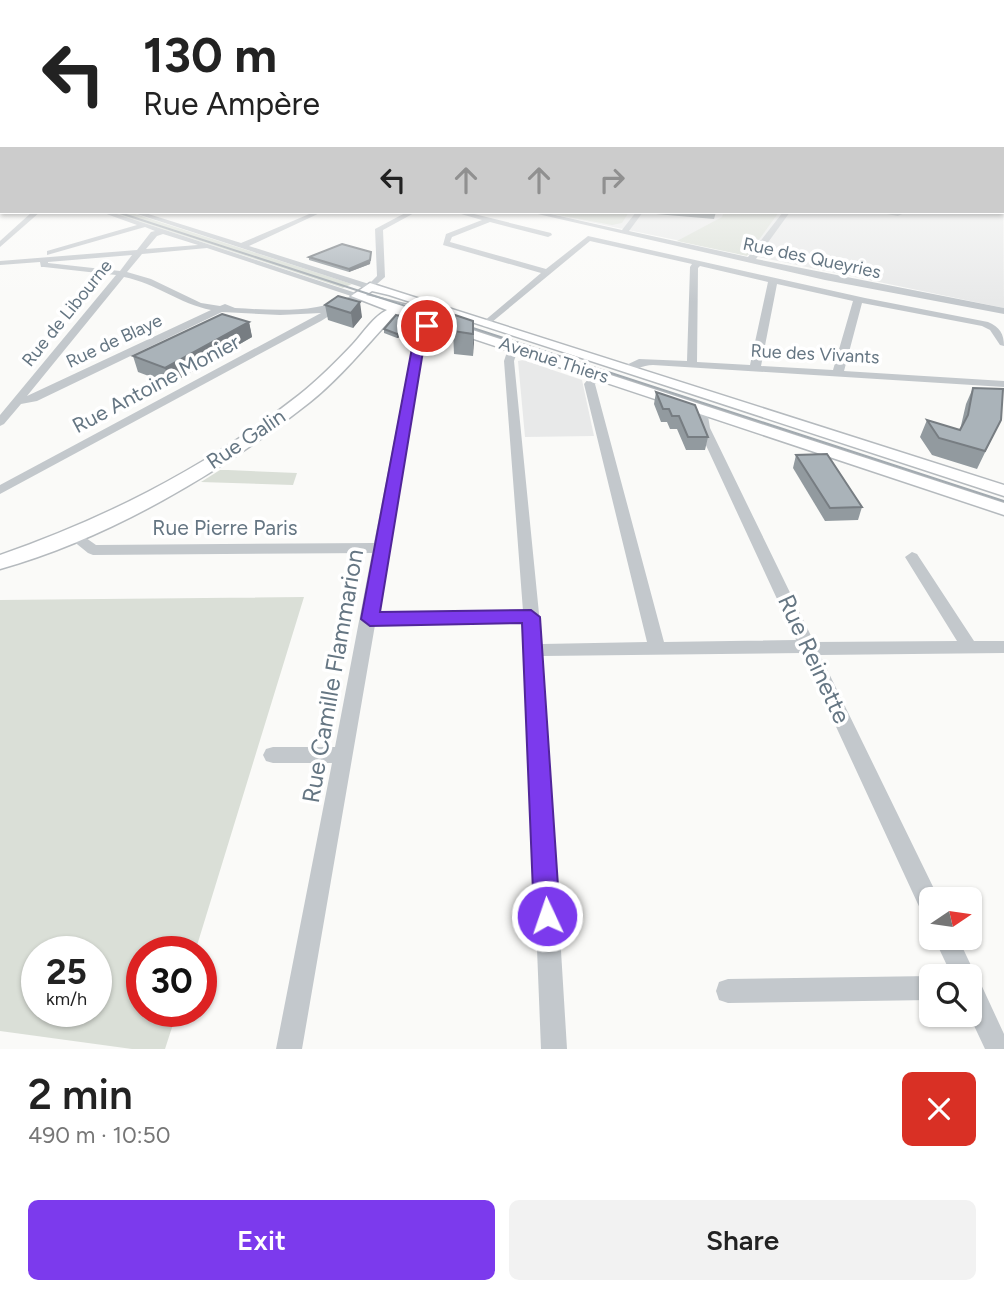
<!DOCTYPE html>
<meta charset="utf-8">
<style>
:root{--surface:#fff;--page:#f2f2f2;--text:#222;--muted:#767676;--accent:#7c3aed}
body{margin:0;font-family:Figtree,sans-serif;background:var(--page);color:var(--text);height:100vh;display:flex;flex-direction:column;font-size:26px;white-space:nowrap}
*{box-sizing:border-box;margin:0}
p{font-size:23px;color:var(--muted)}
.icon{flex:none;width:38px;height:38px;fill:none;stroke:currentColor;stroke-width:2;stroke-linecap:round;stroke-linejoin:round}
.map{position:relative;height:1049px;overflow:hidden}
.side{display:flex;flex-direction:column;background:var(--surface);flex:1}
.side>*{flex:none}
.banner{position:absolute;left:0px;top:0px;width:1004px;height:214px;box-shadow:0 2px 5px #0004;background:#fff;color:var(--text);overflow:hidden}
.needle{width:46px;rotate:77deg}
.buttons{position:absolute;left:919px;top:887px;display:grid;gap:14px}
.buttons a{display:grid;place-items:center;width:63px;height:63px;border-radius:10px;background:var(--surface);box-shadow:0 2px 5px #0004;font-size:35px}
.speed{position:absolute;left:21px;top:936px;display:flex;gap:14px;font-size:35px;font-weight:700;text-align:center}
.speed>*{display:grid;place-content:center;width:91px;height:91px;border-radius:50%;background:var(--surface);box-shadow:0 2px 5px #0004;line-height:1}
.speed small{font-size:18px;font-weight:400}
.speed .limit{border:10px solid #d22;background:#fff;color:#111}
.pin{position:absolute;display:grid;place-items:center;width:60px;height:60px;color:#fff;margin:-30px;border:4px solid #fff;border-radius:50%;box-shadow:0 2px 7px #0007}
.me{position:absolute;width:77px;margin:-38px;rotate:357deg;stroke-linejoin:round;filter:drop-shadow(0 0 5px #0008)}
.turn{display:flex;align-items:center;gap:24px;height:147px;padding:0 28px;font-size:32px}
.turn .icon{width:91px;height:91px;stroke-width:2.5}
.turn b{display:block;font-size:49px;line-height:60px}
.lanes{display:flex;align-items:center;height:66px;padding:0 28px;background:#0003;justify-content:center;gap:35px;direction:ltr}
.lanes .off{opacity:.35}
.round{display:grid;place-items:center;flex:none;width:74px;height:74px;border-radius:10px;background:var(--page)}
.headline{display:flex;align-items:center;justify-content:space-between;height:119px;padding:0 28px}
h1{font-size:42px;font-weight:600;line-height:52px}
.action{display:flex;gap:14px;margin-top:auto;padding:14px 28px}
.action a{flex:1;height:80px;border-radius:10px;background:var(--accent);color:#fff;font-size:28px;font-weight:600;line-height:80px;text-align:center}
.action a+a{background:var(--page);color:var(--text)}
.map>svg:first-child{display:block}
.built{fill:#e8e9e9}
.green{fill:#dadfd7;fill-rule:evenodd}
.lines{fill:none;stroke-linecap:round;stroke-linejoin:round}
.major-casing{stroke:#b5babe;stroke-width:3}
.minor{fill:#c3c8cc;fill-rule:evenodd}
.major{fill:#fff;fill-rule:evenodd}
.tram{stroke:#a2aab0;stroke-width:2}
.wall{fill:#929a9f}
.shaded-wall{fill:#777d82}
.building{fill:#aab3b9;stroke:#777d82;stroke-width:2}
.route{fill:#7c3aed;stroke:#51269a;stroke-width:2}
.labels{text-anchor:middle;stroke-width:7;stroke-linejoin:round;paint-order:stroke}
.far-street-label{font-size:18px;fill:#657683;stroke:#fff}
.street-label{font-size:21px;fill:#657683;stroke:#fff}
.near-street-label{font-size:24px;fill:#657683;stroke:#fff}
</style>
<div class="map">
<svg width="1004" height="1049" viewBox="0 0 1004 1049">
<rect width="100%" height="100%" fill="#fafaf8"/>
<g class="built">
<polygon points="1003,155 1004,308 541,212 1003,212"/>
<polygon points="523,360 582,380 594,436 525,437 518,361"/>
</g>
<g class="green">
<polygon points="111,212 129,212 352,284 343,288"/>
<polygon points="550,212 629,212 622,223 612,225 547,213"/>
<polygon points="724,212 779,212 747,256 677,241 722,217"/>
<polygon points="220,470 228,470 297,473 293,485 201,482"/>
<path d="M304,597l-109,355h-53v60h35l-12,37h-33l-132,-18v-431zM37,952h59v60h-59z"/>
</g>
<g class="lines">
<g class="major-casing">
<path id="major" d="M370,283l634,202v11l-615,-201 -17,-4 -6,4 41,10 1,4 596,194v12l-605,-201 -7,4c-27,29 -52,60 -82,84 -88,70 -202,137 -310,167v-14c107,-37 210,-90 299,-160 20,-16 37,-33 54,-51 10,-11 21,-28 34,-34l-36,-14z"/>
</g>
<g class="minor">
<polygon points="0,175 2,176 2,180 0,179"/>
<polygon points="2,186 2,192 0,192 0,187"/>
<polygon points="32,212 40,212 0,247 0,241"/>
<path d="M101,212h10l257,85 -37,13 -2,6 -8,5 -321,173v-9l321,-172 -41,2 -58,-3 -185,89 -16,3 -17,20 -4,2v-11l116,-140 -72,-8h-3l-1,-5 -40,3v-4l137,-11 14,-18 4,-1 -10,-4 -98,28v-4l90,-26zM163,234l35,11 -52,4 11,-13zM207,248l144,48c-35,18 -78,14 -116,12l-10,-4 -5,2 -19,-3 -50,-24 -24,-7 15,-18zM132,255l-12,16 -72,-8v-1zM124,277c31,6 56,27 87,33l-184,86z"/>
<polygon points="131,212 142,212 241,243 314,212 322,212 249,246 369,284 377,276 375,229 407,212 416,212 383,230 385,277 370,290"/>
<path d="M454,212h12l85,21 1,2 -4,2 -58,-15 -38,15 -2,5 96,27 42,-33 277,62 123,24c12,5 16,12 16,24l-4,-1 -10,-15 -8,-4 -120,-23 -18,68 160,10v6l-351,-22c-12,0 -22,8 -31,6v-4l17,-8 48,2 3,-94 2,-3 -102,-23 -104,86 -3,-1v-4l58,-49 -98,-28 3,-11 36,-14zM700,266l68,16 -18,83 -53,-3 1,-94zM777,284l76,17 -20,69 -72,-4z"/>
<polygon points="529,212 542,212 622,230 636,212 643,212 629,231 748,257 783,212 790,212 756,259 1004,308 1004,314 825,280"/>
<polygon points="876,212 897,212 902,214 898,216"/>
<path d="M437,319l5,3c-5,5 -13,4 -17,10l-48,281 146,-2 -19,-250 3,-9 11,-7 5,3 -7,7 -2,6 28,283 105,-2 -63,-258 10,-12 4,-1 5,3 -8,10 69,258 132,-2 -98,-212 -2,-12 6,-8h8l2,2 -4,6 2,12 104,214 143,-1 -52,-84 7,-5 5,2 57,87h30v12l-184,2 119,244 -8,1v18l-8,-3 -121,-262 -259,3 24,393h-26l-17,-426 -149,2 -73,424h-26l56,-286h-59l-7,-2 -3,-6 3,-6 7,-2h62l37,-194 -279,2 -5,-2 -21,-17 2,-3h10l17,12 278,-2 41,-211 5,-7z"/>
<polygon points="934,938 958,938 976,976 975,979 979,980 1004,1034 1004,1049 985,1049 969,1015 970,976 952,976"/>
<polygon points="931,976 931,1000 728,1003 719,1000 716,991 719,982 728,979"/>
</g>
<use href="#major" class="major"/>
<polyline class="tram" points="117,212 1004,501"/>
</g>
<g class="wall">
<polygon points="656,212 716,212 714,219 656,214"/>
<polygon points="371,255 370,264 349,272 309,260 309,257"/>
<polygon points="325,305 362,317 353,328 328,320"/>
<polygon points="414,320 412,332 404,336 397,338 384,333 384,329"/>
<polygon points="473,321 473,356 454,354 453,331"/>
<polygon points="249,322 252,337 170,384 138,372 133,356"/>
<polygon points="973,388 993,436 977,469 932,455 920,437 927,420 960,430 966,404"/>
<polygon points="656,392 708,437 705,450 686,450 677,429 670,429 667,422 661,422 654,404"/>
<polygon points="796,455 862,507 858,520 825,521 793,468"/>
</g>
<g class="shaded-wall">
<polygon points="371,252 370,264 349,272 349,269"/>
<polygon points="360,302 362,317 353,328 351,313"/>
<polygon points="414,320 412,332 404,336 397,338 397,334"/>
<polygon points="473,321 474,343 473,356"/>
<polygon points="249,322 252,337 170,384 165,368"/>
</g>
<g class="building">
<polygon points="342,244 371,252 370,260 349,269 309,257"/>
<polygon points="338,296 360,302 351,313 325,305"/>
<polygon points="222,314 249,322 165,368 133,356"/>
<polygon points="396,315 414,320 412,328 404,332 397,334 384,329"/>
<polygon points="455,315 473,321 473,334 453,331"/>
<polygon points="973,388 1003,389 1001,420 985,451 939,438 927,420 960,430 968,415"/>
<polygon points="656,392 695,405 708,437 688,437 679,416 672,416 669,409 663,409"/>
<polygon points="827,454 862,507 830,508 796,455"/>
</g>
<linearGradient id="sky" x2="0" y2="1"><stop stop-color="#96bcdc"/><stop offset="0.51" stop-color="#fdfdfc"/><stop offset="1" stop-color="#fdfdfc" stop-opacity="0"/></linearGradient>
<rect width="1004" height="302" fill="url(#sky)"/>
<polygon class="route" points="423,324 432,326 426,333 380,612 531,610 540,617 560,916 556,925 547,929 538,925 534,916 522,623 370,626 361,619 415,332"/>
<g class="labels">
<g class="far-street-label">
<text transform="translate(812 258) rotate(12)" y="6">Rue des Queyries</text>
<text transform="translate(67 313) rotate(-51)" y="6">Rue de Libourne</text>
<text transform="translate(114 341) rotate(-25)" y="6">Rue de Blaye</text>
<text transform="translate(815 354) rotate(3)" y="6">Rue des Vivants</text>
<text transform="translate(554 360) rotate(18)" y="6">Avenue Thiers</text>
</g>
<g class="street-label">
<text transform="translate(156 384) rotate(-28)" y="7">Rue Antoine Monier</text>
<text transform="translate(246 439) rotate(-34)" y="7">Rue Galin</text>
<text x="225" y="535">Rue Pierre Paris</text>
</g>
<g class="near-street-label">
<text transform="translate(814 659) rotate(65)" y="8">Rue Reinette</text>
<text transform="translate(333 676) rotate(-80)" y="8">Rue Camille Flammarion</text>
</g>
</g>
</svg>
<div class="buttons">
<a><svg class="needle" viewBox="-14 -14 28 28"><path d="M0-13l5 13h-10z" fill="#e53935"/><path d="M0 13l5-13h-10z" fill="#767676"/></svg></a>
<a><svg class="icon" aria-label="search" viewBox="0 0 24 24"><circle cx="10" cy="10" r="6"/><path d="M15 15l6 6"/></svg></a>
</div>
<div class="speed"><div>25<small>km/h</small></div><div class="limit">30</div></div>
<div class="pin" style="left:427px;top:326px;background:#d93025"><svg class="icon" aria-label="arrive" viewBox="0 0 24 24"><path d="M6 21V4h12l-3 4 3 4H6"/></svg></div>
<svg class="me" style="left:547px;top:916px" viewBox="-20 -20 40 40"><circle r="17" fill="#7c3aed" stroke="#fff" stroke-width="3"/><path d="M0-11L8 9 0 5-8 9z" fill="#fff"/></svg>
<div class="banner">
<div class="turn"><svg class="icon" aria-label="left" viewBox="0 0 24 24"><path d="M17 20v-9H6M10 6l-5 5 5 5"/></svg><div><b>130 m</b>Rue Ampère</div></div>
<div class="lanes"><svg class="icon" aria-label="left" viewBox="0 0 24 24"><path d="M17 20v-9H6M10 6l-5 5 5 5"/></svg><svg class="icon off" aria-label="ahead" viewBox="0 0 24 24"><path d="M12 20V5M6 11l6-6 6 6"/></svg><svg class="icon off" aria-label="ahead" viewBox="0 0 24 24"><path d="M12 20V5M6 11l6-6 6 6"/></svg><svg class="icon off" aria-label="right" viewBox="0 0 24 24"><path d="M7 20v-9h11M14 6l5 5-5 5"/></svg></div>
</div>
</div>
<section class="side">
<div class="headline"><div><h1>2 min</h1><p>490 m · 10:50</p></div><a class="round" style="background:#d93025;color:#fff"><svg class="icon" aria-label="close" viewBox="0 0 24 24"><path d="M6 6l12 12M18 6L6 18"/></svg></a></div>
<div class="action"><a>Exit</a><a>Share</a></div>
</section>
